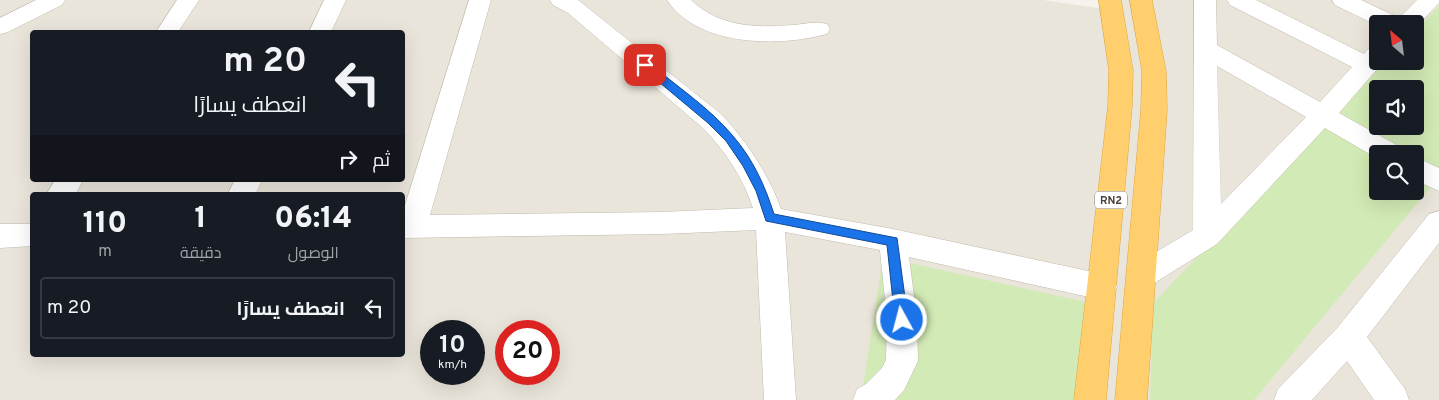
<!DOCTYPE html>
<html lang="ar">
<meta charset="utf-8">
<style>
:root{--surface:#171b24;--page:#20242c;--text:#f1f3f6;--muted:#9ea1a6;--line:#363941}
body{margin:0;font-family:Overpass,Cairo,sans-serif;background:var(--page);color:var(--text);direction:rtl;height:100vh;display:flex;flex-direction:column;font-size:19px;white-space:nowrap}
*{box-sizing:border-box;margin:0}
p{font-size:16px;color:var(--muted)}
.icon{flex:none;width:28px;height:28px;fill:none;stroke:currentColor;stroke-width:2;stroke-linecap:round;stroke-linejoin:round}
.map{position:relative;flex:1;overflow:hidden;direction:ltr}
.sheet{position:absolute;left:30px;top:192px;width:375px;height:165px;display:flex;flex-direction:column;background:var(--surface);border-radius:5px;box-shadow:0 5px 20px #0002;direction:rtl}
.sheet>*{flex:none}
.guide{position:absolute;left:30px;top:30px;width:375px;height:152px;border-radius:5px;box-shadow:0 5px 20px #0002;direction:rtl;background:#171b24;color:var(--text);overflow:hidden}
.needle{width:32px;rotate:332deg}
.buttons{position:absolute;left:1369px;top:15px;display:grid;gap:10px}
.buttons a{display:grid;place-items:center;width:55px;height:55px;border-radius:5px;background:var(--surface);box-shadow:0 5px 20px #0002;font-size:25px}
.speed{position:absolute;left:420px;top:320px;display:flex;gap:10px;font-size:25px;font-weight:700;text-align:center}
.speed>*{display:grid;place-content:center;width:65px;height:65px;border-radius:50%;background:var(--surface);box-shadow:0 5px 20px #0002;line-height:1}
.speed small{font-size:12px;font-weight:400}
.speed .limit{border:8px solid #d22;background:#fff;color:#111}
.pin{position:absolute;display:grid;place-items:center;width:42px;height:42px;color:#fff;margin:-21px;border-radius:10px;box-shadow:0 2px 8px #0006}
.me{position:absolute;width:55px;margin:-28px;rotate:353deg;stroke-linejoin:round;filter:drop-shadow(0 0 4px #0008)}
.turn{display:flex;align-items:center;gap:18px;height:105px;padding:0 15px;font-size:22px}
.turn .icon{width:65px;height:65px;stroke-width:2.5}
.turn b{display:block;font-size:35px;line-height:42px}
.then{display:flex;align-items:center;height:48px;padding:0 15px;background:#0003;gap:10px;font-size:19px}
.eta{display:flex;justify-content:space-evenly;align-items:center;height:85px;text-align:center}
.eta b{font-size:30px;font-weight:800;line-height:35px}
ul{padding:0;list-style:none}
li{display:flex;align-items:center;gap:15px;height:62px;margin:0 10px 8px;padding:0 5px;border:2px solid var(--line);border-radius:5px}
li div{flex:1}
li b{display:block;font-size:19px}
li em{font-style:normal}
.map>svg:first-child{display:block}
.residential{fill:#eae5da;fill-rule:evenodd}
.green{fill:#d2eab5;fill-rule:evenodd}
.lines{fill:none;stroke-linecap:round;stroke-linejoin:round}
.minor-casing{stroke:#c2bbae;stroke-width:1}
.highway-casing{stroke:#e0a43c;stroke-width:1}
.minor{fill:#fff;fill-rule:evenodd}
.highway{fill:#ffcf6e;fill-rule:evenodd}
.route{fill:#1a73e8;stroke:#114b97}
.labels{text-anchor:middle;stroke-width:4;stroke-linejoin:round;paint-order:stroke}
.shield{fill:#fff;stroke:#817c74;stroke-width:1}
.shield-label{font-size:11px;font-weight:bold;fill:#4b4439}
</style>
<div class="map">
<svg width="1439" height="400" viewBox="0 0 1439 400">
<rect width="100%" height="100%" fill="#f6f3ec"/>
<path class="residential" d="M0,0h1043l62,9 -1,-9h335v400h-1439zM1378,24h37v37h-37zM32,32h370v148h-370zM1378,89h37v37h-37zM1378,154h37v37h-37zM32,195h370v160h-370zM431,331h43v43h-43zM506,331h43v43h-43z"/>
<g class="green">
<path d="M1439,6v171l-185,223h-104l3,-97 233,-242h29v-30zM1378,89h37v37h-37zM1378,154h37v37h-37z"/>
<polygon points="883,257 1095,304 1077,400 861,400"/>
</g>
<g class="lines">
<g class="minor-casing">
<g id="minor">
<polygon points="36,0 65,0 62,5 8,32 0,34 0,18"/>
<polygon points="177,0 199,0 178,32 156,32"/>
<polygon points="324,0 346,0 331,32 309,32"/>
<path d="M469,0h22l-61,215 232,-3 91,-4c-10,-31 -28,-57 -50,-80l-135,-115 -15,-8 -3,-5h28l143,114c26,28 47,59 60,95l112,20 209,45 11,4 4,9 -4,9 -11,4 -193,-43 8,63 1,41 -14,29 -9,10h-42l4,-11 9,-5 16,-16 4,-8 1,-40 -7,-70 -95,-18 11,168h-32l-8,-170 -94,4 -260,4v-23z"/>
<path d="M667,0h24c28,27 65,28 102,25 11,-1 23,-4 34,-1l3,5 -3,5c-48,13 -129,13 -160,-34z"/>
<path d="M1194,0h22l1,45 103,57 32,-35 -122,-62 -3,-5h29l108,54 6,-7 8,-2v16h6l-45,52 61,34 4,7h-26v5l-53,-31 -108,116 -66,41 -10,4 -10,-4 -5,-9 5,-9 62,-37zM1217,66l89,51 -85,87z"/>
<polygon points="1332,0 1361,0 1399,18 1417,0 1439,0 1439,3 1415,28 1415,24 1378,24 1378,26 1335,5"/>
<polygon points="1415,157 1439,168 1439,191 1415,180"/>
<polygon points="55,180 83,180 75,195 46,195"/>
<polygon points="235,180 262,180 255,195 227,195"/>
<polygon points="1439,211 1439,243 1367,337 1405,389 1409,400 1374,400 1347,361 1312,400 1274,400 1278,389 1338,327 1429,214"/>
<polygon points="0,224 32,224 32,246 0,248"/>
</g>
</g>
<g class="highway-casing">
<g id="highway">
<polygon points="1099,0 1121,0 1133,71 1132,106 1106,400 1074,400 1108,106 1109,71"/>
<polygon points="1130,0 1152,0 1166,71 1167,110 1147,400 1115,400 1141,110 1142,71"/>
</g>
</g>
<use href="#minor" class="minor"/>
<use href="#highway" class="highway"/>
</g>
<path class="route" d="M641,62h7c28,24 62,46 85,74 20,23 32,50 41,78l123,24 11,82 -2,4 -4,1 -5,-1 -2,-4 -8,-75 -121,-24 -10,-30 -13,-25 -17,-25 -18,-18 -67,-56z"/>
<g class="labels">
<rect class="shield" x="1095" y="191.5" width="32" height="17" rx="4"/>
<g class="shield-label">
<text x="1111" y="204">RN2</text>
</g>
</g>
</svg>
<div class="buttons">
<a><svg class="needle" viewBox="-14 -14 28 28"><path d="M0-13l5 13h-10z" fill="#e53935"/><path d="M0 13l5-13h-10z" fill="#9ea1a6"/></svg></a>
<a><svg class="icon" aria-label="sound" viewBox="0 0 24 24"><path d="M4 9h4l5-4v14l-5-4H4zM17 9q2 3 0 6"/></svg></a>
<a><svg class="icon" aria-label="search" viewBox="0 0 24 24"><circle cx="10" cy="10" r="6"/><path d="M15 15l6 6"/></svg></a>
</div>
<div class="speed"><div>10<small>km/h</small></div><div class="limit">20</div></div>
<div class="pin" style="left:645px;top:65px;background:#d93025"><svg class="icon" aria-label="arrive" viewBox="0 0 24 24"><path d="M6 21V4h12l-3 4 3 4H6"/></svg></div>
<svg class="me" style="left:902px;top:320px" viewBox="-20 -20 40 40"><circle r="17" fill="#1a73e8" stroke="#fff" stroke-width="3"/><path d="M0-11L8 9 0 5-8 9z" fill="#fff"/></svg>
<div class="guide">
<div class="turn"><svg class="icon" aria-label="left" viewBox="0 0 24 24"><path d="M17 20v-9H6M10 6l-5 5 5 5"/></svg><div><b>20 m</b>انعطف يسارًا</div></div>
<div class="then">ثم<svg class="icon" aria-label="right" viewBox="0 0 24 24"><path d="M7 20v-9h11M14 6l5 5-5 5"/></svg></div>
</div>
<section class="sheet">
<div class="eta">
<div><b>06:14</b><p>الوصول</p></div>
<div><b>1</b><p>دقيقة</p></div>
<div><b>110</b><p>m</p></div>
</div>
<ul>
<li><svg class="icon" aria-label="left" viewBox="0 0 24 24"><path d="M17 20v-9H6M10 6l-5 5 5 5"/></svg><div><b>انعطف يسارًا</b></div><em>20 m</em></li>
</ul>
</section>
</div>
